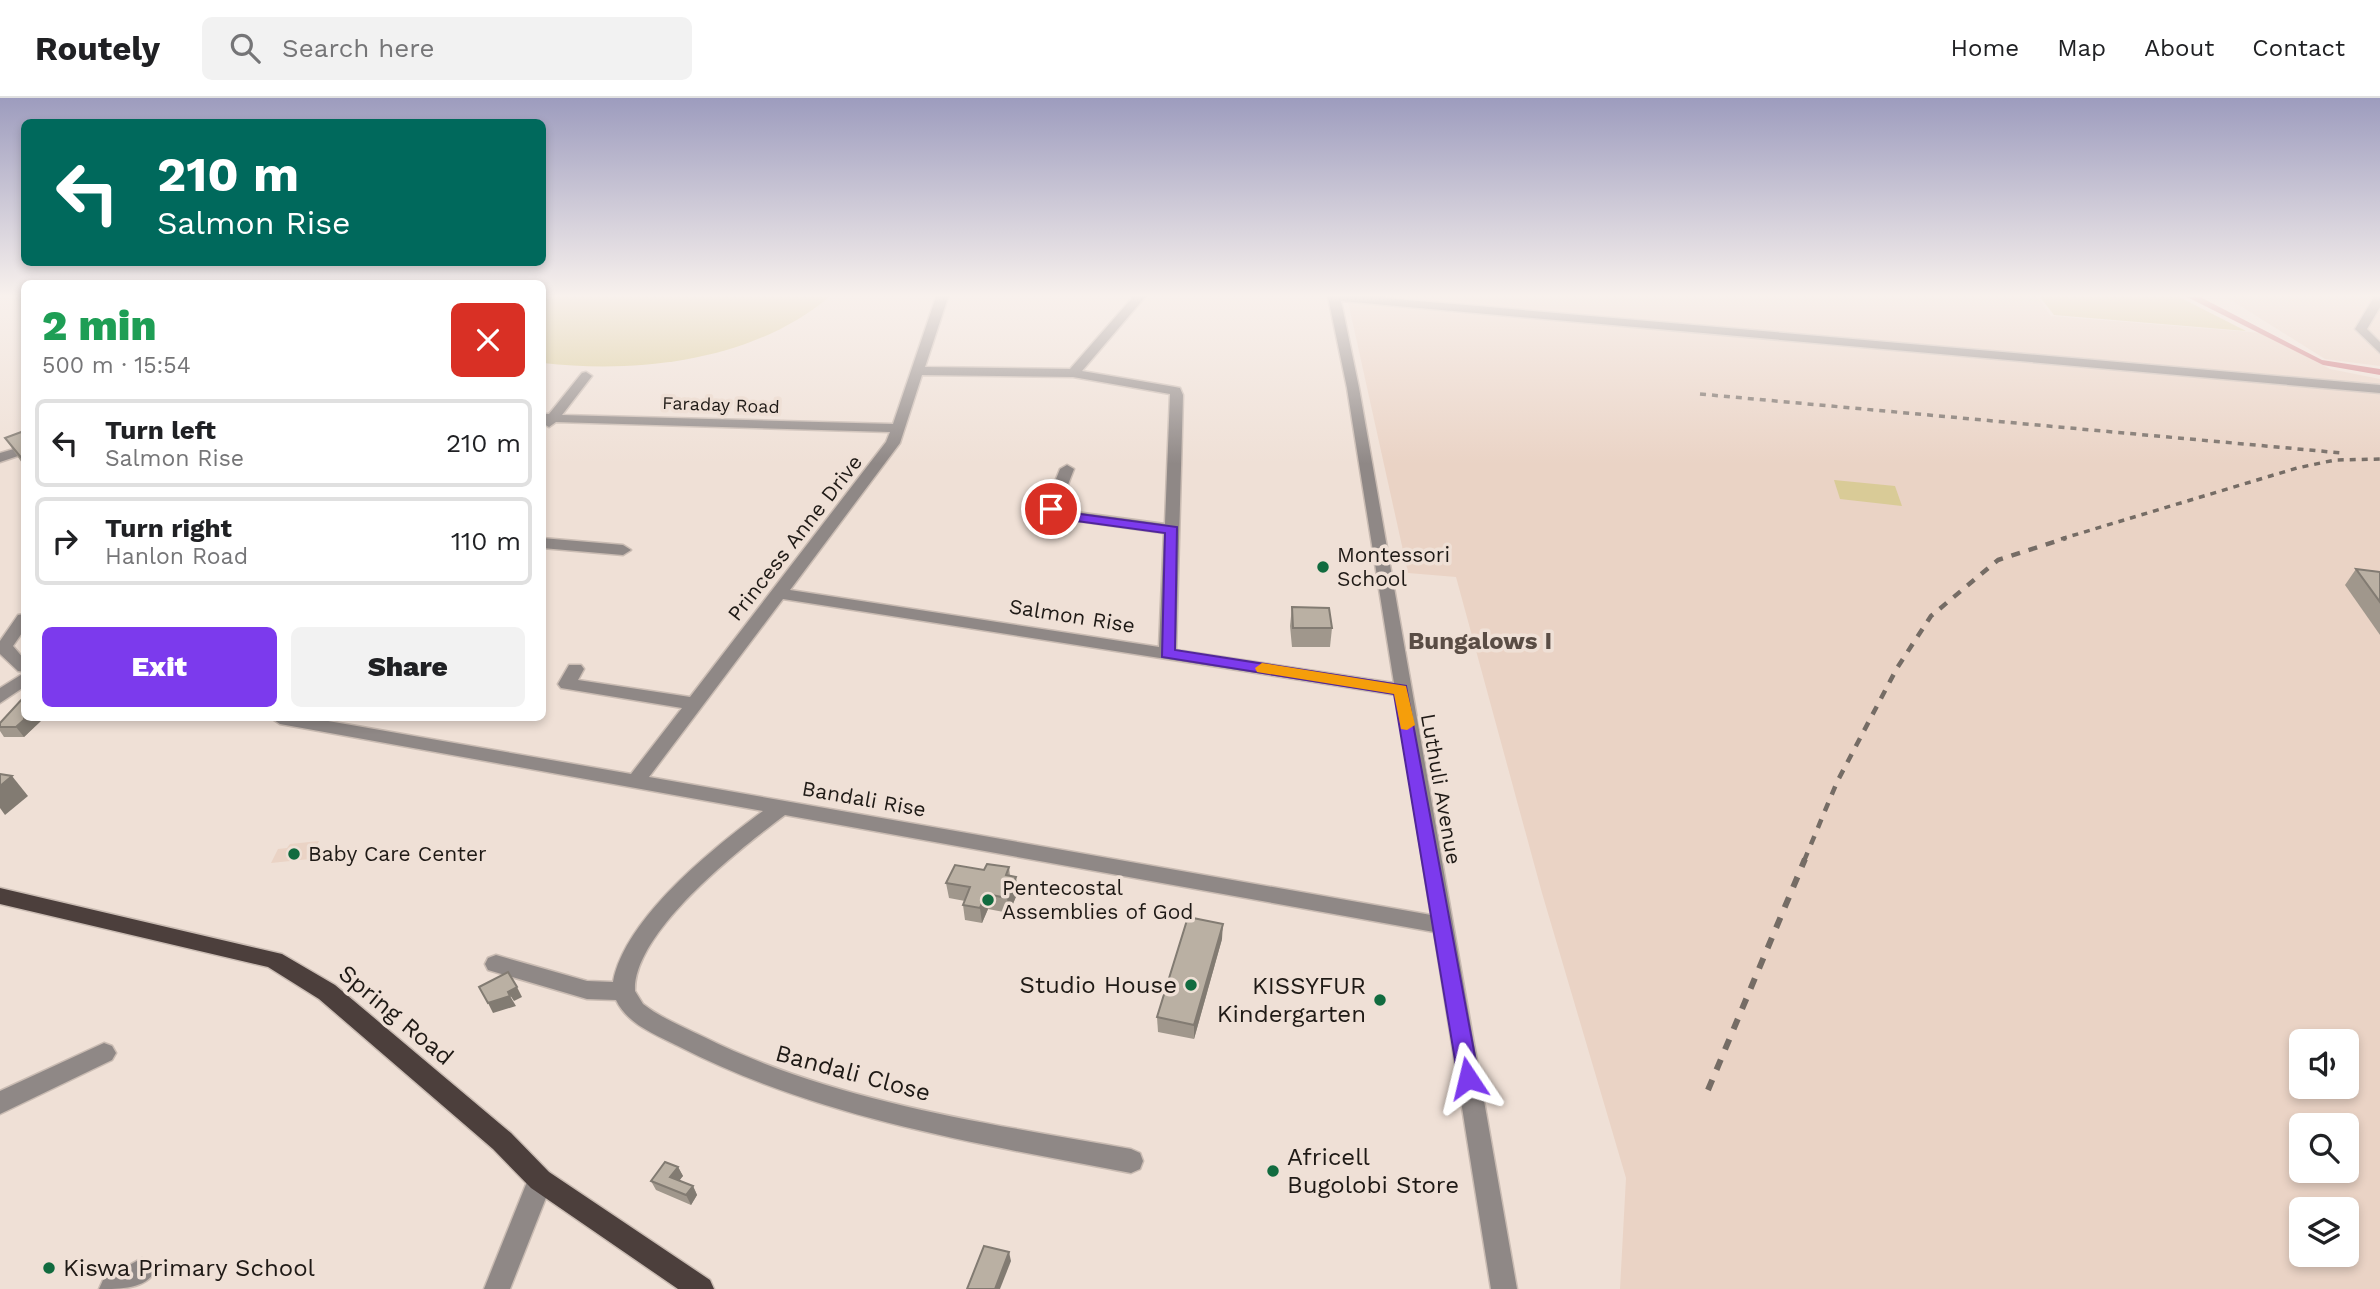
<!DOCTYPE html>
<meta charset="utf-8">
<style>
:root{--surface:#fff;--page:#f2f2f2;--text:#202124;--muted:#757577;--line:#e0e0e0;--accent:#7c3aed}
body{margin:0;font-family:"Work Sans",sans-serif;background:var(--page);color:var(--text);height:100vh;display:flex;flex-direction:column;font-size:26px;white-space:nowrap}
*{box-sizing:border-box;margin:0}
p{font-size:23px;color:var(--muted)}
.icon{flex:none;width:38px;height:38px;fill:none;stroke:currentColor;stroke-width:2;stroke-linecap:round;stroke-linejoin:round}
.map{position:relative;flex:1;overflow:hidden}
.side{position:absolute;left:21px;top:182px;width:525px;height:441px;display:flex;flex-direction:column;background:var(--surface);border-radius:10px;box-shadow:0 4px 10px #0003}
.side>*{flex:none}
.guide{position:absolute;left:21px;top:21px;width:525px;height:147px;border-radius:10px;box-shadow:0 4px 10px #0003;background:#00695c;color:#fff;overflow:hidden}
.controls{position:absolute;left:2289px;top:931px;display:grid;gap:14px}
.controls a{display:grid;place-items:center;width:70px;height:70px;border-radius:10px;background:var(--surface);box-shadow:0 4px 10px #0003;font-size:35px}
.pin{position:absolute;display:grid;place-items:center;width:60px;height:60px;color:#fff;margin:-30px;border:4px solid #fff;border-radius:50%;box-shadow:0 2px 7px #0007}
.me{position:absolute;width:77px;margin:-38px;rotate:350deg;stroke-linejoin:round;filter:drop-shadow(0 0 5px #0008)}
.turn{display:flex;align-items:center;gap:24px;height:147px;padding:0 21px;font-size:32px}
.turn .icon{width:91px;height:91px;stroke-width:2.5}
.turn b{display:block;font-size:49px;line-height:60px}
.round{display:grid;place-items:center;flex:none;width:74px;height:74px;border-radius:10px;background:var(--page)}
.overview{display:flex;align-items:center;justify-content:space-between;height:119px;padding:0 21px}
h1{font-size:42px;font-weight:800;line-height:52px;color:#1e9e55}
.button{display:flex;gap:14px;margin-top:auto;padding:14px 21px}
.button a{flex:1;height:80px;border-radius:10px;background:var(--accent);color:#fff;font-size:28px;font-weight:800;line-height:80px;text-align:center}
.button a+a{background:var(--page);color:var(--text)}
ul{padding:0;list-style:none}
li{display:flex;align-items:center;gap:21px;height:88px;margin:0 14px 10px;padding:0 7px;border:4px solid var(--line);border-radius:10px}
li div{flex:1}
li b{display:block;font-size:26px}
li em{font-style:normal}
header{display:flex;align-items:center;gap:42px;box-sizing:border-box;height:98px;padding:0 35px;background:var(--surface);border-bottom:2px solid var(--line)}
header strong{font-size:33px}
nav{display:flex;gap:38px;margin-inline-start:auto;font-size:24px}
.search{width:490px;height:63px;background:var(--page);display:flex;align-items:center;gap:18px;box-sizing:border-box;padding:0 24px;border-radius:10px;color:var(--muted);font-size:26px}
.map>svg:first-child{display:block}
.built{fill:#ead3c5;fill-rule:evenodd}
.green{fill:#d9cb97}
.water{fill:#ce7880}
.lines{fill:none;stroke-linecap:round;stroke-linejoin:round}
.minor-casing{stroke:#cabcb3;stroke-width:3}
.major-casing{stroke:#cabcb3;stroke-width:3}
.minor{fill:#8f8886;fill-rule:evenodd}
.major{fill:#4c3f3c;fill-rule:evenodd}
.rail-far2{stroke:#756c65;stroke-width:3.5;stroke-dasharray:6 6;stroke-linecap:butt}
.rail-far1{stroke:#756c65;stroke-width:4.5;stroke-dasharray:9 9;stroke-linecap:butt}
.rail{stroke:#756c65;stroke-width:6;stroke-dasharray:11 11;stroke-linecap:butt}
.wall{fill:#a0978c}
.shaded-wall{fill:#827b72}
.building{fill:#bab0a3;stroke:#827b72;stroke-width:2}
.route{fill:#7c3aed;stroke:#51269a;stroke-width:2}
.slow{fill:#f59e0b}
.poi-dot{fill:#116b3f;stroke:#efe0d6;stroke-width:2.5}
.labels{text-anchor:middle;stroke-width:7;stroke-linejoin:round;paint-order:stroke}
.far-street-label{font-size:18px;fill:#1f1a16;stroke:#efe0d6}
.street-label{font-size:21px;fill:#1f1a16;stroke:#efe0d6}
.poi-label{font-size:21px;fill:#1f1a16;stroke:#efe0d6;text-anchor:start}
.quarter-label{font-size:24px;font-weight:bold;fill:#5a4d45;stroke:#efe0d6}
.near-poi-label{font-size:24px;fill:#1f1a16;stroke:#efe0d6;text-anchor:end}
.near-street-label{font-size:24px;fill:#1f1a16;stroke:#efe0d6}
</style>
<header>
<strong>Routely</strong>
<div class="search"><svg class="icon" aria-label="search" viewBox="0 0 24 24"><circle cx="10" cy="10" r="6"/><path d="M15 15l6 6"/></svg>Search here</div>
<nav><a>Home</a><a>Map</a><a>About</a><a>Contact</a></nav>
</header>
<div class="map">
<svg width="2380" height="1191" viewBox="0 0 2380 1191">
<rect width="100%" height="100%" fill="#efe0d6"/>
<g class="built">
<path d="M1347,199h690l14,19 211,17 68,36 50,10v910h-760l6,-111 -84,-285 -86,-316 -48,-4zM2301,943h46v46h-46zM2301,1027h46v46h-46zM2301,1111h46v46h-46z"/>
<polygon points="2226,199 2380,199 2380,268 2325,261"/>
<polygon points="319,743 310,761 271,765 278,751 287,750 290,746"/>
</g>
<g class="green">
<path d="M543,199h286c-76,64 -191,77 -286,66z"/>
<polygon points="2040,199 2179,199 2246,233 2054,217"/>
<polygon points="1834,382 1895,388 1902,408 1840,401"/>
</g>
<polygon class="water" points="2187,199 2200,199 2322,262 2380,271 2380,277 2323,267"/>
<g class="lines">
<g class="minor-casing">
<g id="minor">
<path d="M936,199h12l-23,70 145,2 63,-72h12l-63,74 93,16 5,1 3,7 -7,255 218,33 -47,-295 -19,-91h45l1007,88v8l-1039,-92 18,87 158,901h-26l-57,-357 -649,-117c-44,33 -152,117 -150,176l8,13c18,14 40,23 61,33 133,66 283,86 427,112l9,4 3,8 -3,8 -9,4c-155,-30 -311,-54 -453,-127 -23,-12 -50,-21 -62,-46l-29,-1 -99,-29 -3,-6 3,-6 8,-3 91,26 26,1c12,-64 100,-134 150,-171l-483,-87 -9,-6h40l320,56 51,-66 -121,-20 -3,-4 11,-19h12l3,4 -6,11 112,17 196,-255 4,-10 -334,-10 -7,5 -7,-4v-9h7l33,-41 4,-1 6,4 -30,39 331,9zM922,277l151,2 97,17 -5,130 -104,-14 -2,-2 15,-39 -7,-4 -7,4 -16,40 12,9 108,15 -5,114 -369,-57 110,-147zM783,501l613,96 35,220 -782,-138z"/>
<polygon points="2374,199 2380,199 2380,209 2367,231 2380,244 2380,255 2355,231"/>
<polygon points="24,348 24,356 0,364 0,355"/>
<polygon points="542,440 623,447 631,452 623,457 542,450"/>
<polygon points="24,516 24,532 13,548 24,561 24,574 18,573 0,556 0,543 18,517"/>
<polygon points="24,575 24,589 0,605 0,590"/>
<polygon points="104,945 112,948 116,955 112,962 0,1016 0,993"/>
<polygon points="540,1070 549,1074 553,1082 510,1191 484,1191 531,1074"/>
<path d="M142,1160l9,4 4,9c-9,18 -35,18 -56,18l4,-9z"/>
</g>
</g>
<g class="major-casing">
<polygon id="major" points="0,790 282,856 335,887 511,1035 549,1074 710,1182 714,1191 678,1191 531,1090 493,1051 319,901 268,869 0,806"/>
</g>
<use href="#minor" class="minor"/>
<use href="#major" class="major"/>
<g class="rail-far2">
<polyline points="1700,296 2342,355"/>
<polyline points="2061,441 2297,370 2335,362 2380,361"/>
</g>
<polyline class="rail-far1" points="1804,763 1837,684 1897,570 1931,518 1998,462 2066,440"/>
<polyline class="rail" points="1708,992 1805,761"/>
</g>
<g class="wall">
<polygon points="24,333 24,368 5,340"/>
<polygon points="2356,471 2380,474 2380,537 2345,487"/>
<polygon points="1292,509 1332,530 1330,549 1292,549 1290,528"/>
<polygon points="24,620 44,620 24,639 4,639 0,633 0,625"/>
<polygon points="1009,769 1010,778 1018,794 1009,815 988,811 982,825 965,822 963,807 965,803 949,800 946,785 984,772"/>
<polygon points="1222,841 1194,941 1158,934 1157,919"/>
<polygon points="678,1069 683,1078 679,1082 693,1088 697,1097 691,1107 656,1092 651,1083"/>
</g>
<g class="shaded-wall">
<polygon points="26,620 44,620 24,639 16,629"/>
<polygon points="12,678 28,698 5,717 0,710 0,688"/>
<polygon points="1016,779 1018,794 1009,815 1007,800"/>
<polygon points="986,796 988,811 982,825 980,810"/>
<polygon points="1223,826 1222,841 1194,941 1194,927"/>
<polygon points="517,889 522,899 514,903 508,894"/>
<polygon points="510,898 516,908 493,915 488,905"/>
<polygon points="678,1069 683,1078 675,1088 670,1079"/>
<polygon points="693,1088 697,1097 691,1107 686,1097"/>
<polygon points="1009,1154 1011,1163 1000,1191 995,1191"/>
</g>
<g class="building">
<polygon points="24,333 24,363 5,340"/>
<polygon points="2356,471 2380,474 2380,504"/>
<polygon points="1292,509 1329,510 1332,530 1293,530"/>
<polygon points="23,600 24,600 24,620 26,620 16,629 0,629 0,625"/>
<polygon points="0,676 12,678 0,688"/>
<polygon points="987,766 1009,769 1006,777 1016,779 1007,800 986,796 980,810 963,807 970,789 946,785 955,767 984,772"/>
<polygon points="1188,819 1223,826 1194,927 1157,919"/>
<polygon points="508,874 517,889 508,894 510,898 488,905 479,889"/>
<polygon points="665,1064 678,1069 670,1079 693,1088 686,1097 651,1083"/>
<polygon points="984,1148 1009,1154 995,1191 967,1191"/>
</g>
<linearGradient id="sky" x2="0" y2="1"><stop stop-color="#9d9cbe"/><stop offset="0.54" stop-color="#f8f1ed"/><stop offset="1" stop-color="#f8f1ed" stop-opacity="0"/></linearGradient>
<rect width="2380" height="366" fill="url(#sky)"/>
<polygon class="route" points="1051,407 1065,414 1177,429 1175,552 1406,588 1479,980 1476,987 1468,990 1461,987 1458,980 1394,596 1162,559 1165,435 1062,421 1045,411"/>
<polygon class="slow" points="1262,565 1406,588 1415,627 1407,632 1401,631 1394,596 1257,574 1255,570"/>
<g class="poi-dot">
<circle cx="1323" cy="469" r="7"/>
<circle cx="294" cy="756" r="7"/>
<circle cx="988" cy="802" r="7"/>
<circle cx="1191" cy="887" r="7"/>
<circle cx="1380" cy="902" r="7"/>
<circle cx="1273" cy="1073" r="7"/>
<circle cx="49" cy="1170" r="7"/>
</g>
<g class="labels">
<g class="far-street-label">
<text transform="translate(721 307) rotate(2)" y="6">Faraday Road</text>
</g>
<g class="street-label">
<text transform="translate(795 440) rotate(-52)" y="7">Princess Anne Drive</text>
<text transform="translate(1072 518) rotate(9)" y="7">Salmon Rise</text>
<text transform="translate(1441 691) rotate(80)" y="7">Luthuli Avenue</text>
<text transform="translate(864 701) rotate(10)" y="7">Bandali Rise</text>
</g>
<g class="poi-label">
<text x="1337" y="464">Montessori<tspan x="1337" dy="24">School</tspan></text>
<text x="308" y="763">Baby Care Center</text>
<text x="1002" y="797">Pentecostal<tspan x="1002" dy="24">Assemblies of God</tspan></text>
</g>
<g class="quarter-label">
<text x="1480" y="551">Bungalows I</text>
</g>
<g class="near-poi-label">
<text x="1177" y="895">Studio House</text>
<text x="1366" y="896">KISSYFUR<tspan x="1366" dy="28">Kindergarten</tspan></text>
<text x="1287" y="1067" text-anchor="start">Africell<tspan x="1287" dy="28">Bugolobi Store</tspan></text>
<text x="63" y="1178" text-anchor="start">Kiswa Primary School</text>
</g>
<g class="near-street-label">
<text transform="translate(396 917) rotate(40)" y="8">Spring Road</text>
<text transform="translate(853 975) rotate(15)" y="8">Bandali Close</text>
</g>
</g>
</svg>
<div class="controls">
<a><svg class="icon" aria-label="sound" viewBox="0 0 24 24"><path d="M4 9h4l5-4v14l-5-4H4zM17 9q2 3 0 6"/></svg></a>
<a><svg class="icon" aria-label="search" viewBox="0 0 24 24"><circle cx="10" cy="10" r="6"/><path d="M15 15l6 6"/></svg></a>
<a><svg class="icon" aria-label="layers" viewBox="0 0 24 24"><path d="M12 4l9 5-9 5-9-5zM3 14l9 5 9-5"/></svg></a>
</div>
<div class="pin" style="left:1051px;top:411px;background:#d93025"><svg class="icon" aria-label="arrive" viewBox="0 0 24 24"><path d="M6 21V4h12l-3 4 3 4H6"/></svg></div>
<svg class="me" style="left:1468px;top:980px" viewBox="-20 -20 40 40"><path d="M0-17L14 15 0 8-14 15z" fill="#7c3aed" stroke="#fff" stroke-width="4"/></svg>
<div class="guide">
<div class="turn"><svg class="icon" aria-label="left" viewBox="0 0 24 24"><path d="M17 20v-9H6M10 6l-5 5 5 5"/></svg><div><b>210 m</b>Salmon Rise</div></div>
</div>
<section class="side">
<div class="overview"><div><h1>2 min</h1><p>500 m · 15:54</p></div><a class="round" style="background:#d93025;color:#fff"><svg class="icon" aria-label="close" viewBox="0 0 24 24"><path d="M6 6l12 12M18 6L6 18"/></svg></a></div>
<ul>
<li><svg class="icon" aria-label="left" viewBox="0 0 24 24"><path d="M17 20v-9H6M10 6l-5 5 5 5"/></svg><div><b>Turn left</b><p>Salmon Rise</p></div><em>210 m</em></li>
<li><svg class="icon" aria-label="right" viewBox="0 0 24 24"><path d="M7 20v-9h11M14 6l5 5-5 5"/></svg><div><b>Turn right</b><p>Hanlon Road</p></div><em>110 m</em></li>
</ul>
<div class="button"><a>Exit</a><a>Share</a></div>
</section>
</div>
